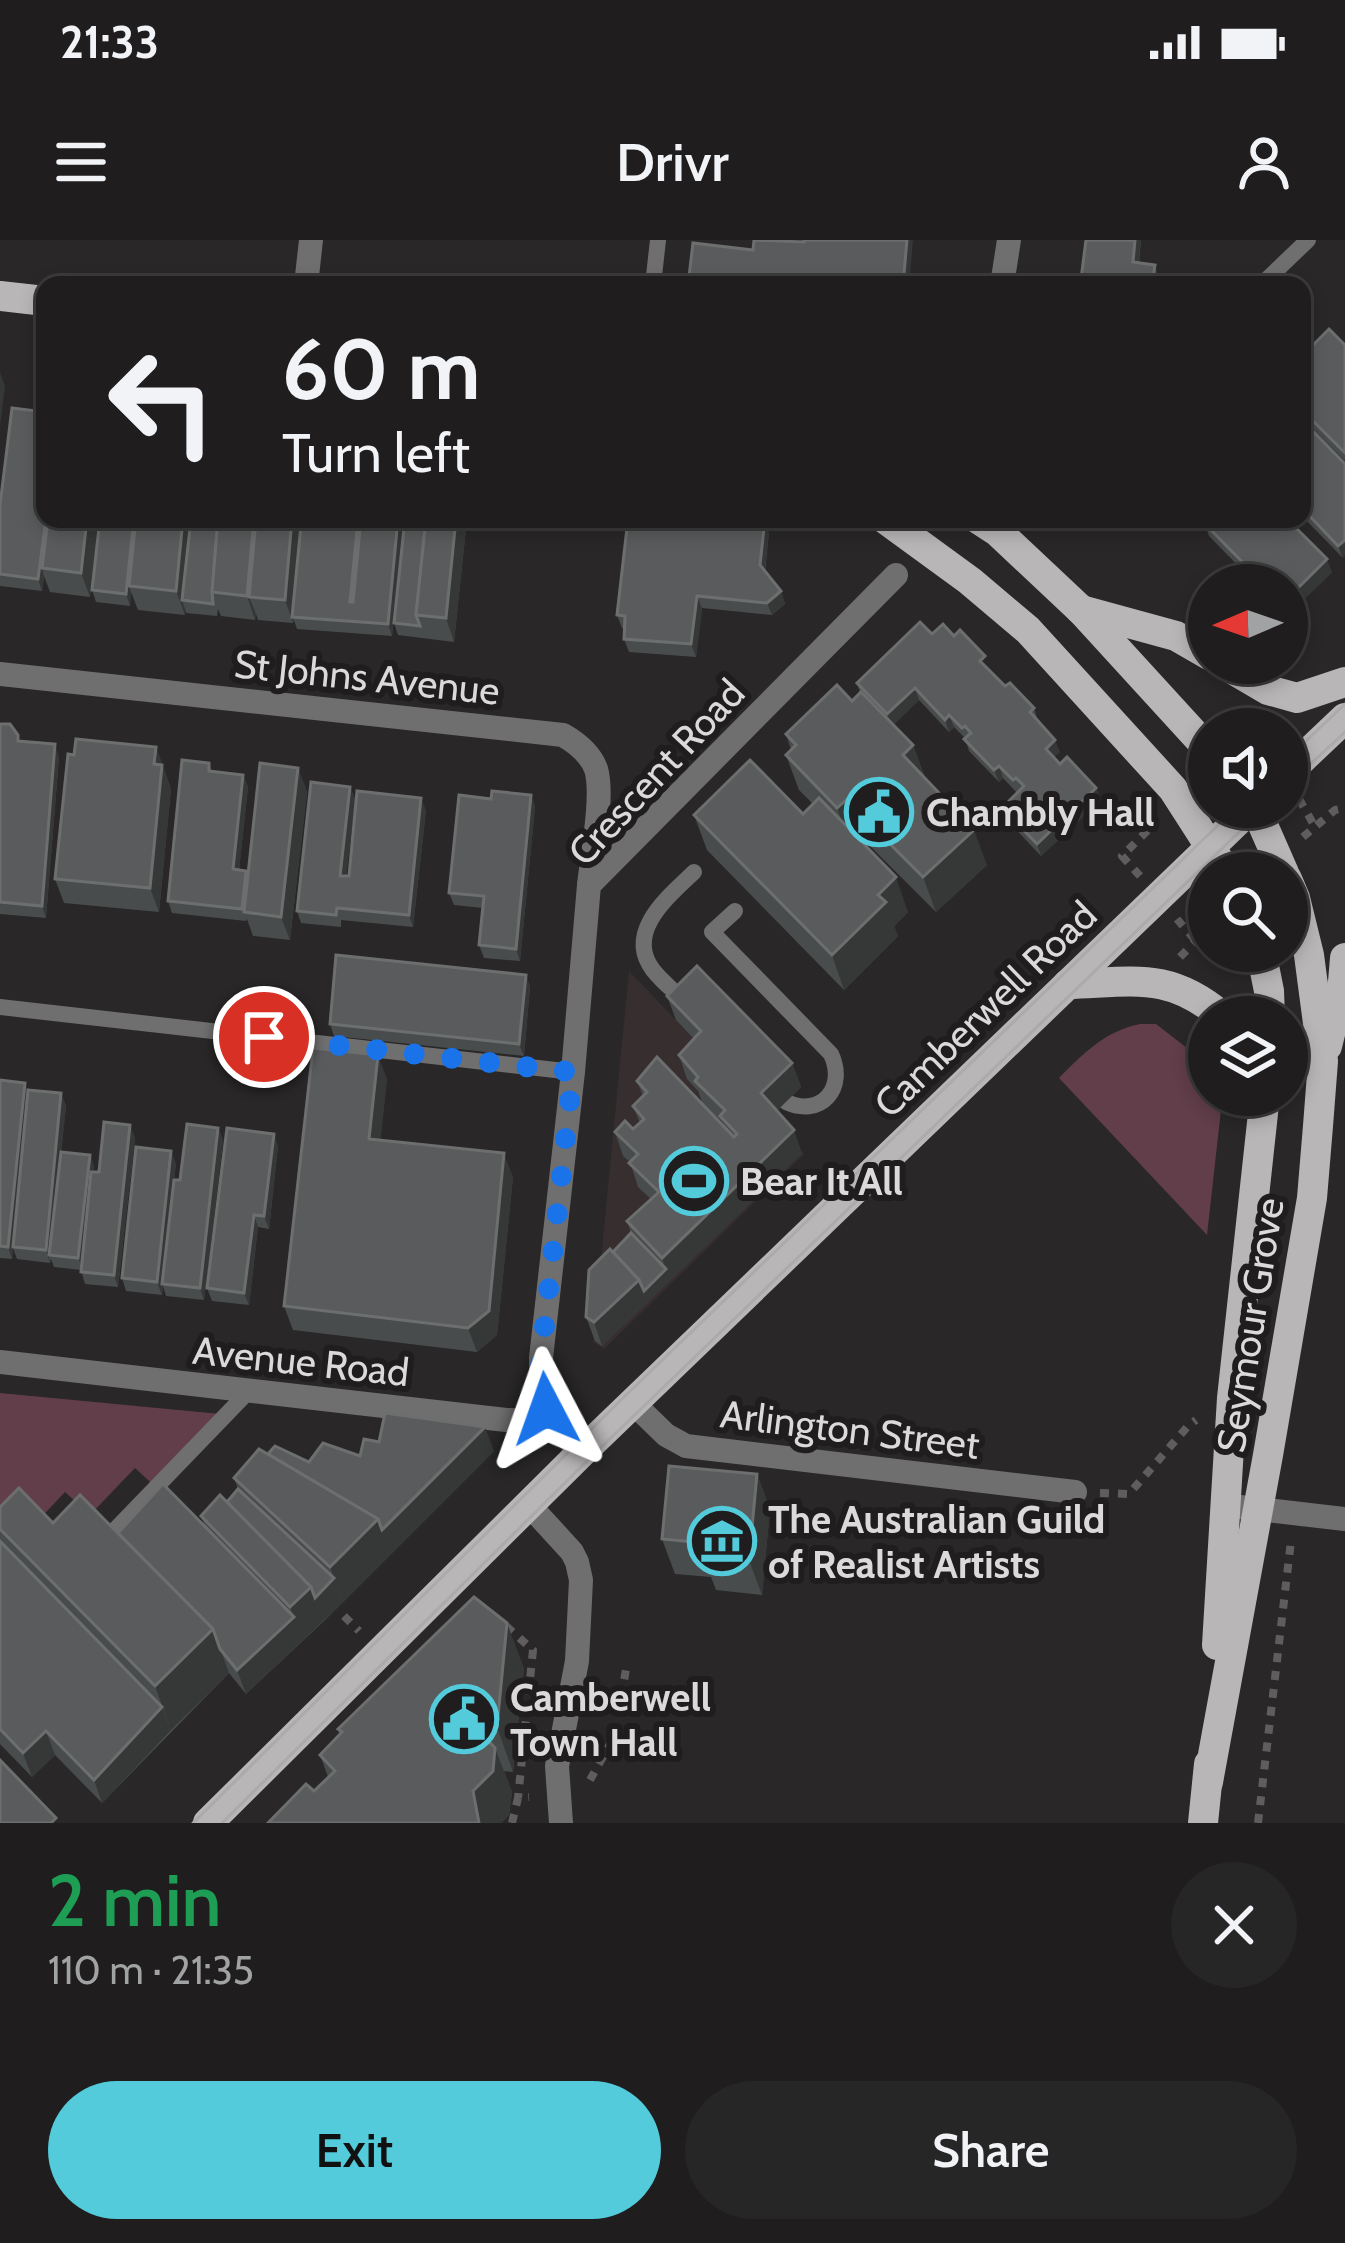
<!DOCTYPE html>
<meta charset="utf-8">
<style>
:root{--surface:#1f1d1d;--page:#272626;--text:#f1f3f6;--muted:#a1a2a4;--line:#3c3b3b;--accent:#53cbdb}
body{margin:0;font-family:Cabin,sans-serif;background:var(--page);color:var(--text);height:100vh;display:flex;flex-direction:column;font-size:45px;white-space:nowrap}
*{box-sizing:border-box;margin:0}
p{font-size:39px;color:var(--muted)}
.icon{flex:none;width:66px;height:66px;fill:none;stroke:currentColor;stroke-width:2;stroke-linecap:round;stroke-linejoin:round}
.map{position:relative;height:1583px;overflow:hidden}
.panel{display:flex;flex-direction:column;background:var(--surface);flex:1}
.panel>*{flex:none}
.top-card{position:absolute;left:36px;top:36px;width:1275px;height:252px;border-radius:24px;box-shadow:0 6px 18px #0003,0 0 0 3px var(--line);background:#1f1d1d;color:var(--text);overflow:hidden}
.needle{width:78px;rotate:268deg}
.buttons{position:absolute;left:1188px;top:324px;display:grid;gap:24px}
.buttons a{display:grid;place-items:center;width:120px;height:120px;border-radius:50%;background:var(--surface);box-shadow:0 6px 18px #0003,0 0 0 3px var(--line);font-size:60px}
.pin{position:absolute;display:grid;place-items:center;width:102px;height:102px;color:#fff;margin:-51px;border:6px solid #fff;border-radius:50%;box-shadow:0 3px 12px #0007}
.me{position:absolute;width:132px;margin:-66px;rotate:356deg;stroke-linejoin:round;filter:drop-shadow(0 0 9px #0008)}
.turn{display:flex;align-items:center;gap:42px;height:252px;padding:0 48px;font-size:54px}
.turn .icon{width:156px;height:156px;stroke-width:2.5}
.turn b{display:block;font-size:84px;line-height:102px}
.round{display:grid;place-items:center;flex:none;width:126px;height:126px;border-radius:63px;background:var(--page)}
.head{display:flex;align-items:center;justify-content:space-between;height:204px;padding:0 48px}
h1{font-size:72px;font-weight:600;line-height:90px;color:#1e9e55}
.button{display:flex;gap:24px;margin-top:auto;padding:24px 48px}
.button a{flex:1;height:138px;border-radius:72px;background:var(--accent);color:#111;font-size:48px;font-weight:600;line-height:138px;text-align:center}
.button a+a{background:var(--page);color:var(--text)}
.status{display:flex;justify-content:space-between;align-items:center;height:84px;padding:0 60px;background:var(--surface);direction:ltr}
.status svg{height:33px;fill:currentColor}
header{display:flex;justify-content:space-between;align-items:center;height:156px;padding:0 48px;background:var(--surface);font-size:54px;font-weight:600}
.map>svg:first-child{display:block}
.built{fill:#372e30}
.green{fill:#613e49}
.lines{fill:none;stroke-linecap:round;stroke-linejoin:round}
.path{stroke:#5f5d5d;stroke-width:8;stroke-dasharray:9 9;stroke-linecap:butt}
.lane{stroke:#706f6f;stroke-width:16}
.street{stroke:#706f6f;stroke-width:24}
.primary{stroke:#b9b6b7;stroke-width:30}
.tram{stroke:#acaaaa;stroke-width:3}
.wall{fill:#494c4d}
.shaded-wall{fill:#363737}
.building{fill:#595b5c;stroke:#6d6f6f;stroke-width:3}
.route{stroke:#1a73e8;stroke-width:21;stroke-dasharray:0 37.8}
.labels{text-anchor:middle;stroke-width:12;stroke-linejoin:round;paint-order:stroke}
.street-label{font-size:39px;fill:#dbd9d9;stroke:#201d1e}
.poi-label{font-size:39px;font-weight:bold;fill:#dbd9d9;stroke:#201d1e;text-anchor:start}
</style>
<div class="status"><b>21:33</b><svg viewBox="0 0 49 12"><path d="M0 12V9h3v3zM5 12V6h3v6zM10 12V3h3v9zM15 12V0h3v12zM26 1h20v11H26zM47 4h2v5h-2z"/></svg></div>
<header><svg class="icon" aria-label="menu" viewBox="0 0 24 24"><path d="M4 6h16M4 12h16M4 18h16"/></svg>Drivr<svg class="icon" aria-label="person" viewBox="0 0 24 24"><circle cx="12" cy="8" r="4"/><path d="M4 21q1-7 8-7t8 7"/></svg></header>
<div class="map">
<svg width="1345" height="1583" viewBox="0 0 1345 1583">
<rect width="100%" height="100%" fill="#292727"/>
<polygon class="built" points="629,731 804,914 604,1109 593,1102"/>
<g class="green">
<path d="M1140,784h16l40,31 13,16v24h11l2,6 -15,134 -148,-157c25,-25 46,-47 81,-54z"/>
<polygon points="0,1153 231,1175 160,1251 135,1228 90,1275 65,1252 15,1305 0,1291"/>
</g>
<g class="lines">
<g class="path">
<polyline points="1234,488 1248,475 1258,489"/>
<polyline points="1299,559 1314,585"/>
<polyline points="1303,597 1335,570 1345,568"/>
<polyline points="1140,636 1122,616 1156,582"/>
<polyline points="1177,679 1195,700"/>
<polyline points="1180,717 1209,688"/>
<polyline points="1100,1253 1129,1254 1188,1186 1196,1180"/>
<polyline points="344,1376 359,1391"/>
<polyline points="506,1386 533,1410 518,1558"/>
<polyline points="590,1540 615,1495 626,1429"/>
<polyline points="512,1583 518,1558 529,1557"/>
<polyline points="1258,1583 1291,1301"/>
</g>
<g class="lane">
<polyline points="653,45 658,0"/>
<polyline points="1261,45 1308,0"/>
<path d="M735,671l-23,21 119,122c16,34 -10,64 -45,48"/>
<path d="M688,765c-11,-12 -25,-22 -35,-35 -29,-38 16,-74 41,-98"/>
<polyline points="0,767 573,832"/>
<polyline points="108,1297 248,1152"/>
</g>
<g class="street">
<polyline points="306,45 311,0"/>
<polyline points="1002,45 1009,0"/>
<path d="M0,434l563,61c14,8 27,18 33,34 8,26 -4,87 -7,116"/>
<polyline points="0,1122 506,1180 553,1181 581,1213"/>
<polyline points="633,1163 666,1195 686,1206 1075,1252"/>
<polyline points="553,1181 541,1152 541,1118 573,832 589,645 896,335"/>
<polyline points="530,1266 572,1312 577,1322 581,1340 577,1421 557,1526 561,1583"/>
<polyline points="1240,1267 1345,1279"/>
</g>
<g class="primary">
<polyline points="0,56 45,61"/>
<polyline points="885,279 970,341 1028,390 1173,549 1227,633"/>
<polyline points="978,279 998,292 1081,370 1209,510"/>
<polyline points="1081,370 1176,396 1209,415"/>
<polyline points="1222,423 1268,450 1297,458 1345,442"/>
<polyline points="1287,533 1345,478"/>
<polyline points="1255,567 1284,633"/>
<polyline points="1261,711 1269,751 1270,777"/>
<path d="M1068,744c66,-2 101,-13 155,33"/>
<polyline points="1327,806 1343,742 1345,718"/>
<polyline points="1217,1405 1232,1158 1265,855"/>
<polyline points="1208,1542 1268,1215 1312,958 1318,886 1323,821 1309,715 1295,658 1287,639"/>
<polyline points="208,1583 581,1213 1252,567"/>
<polyline points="1203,1583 1209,1524"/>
</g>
<g class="tram">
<polyline points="1287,519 1345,464"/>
<polyline points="1287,546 1345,492"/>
<polyline points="193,1583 626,1155 1237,567"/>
<polyline points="222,1583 588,1220 1265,567"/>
</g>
</g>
<g class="wall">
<polygon points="1141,0 1139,23 1159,37 1158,45 1084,45 1081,39"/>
<polygon points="1345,105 1345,221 1302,178 1302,116"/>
<polygon points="1302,180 1343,318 1302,276"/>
<polygon points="0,265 99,279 90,357 50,352 44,336 42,351 0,346"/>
<polygon points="361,279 404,279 392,396 297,389 294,380 293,383 258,380 256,374 255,380 221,376 218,369 217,376 186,373 185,369 185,375 138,370 131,352 130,366 96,362 92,350 302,285 357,290 360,296"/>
<polygon points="405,279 467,279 454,402 398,395 394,383"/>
<polygon points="1205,284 1332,332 1287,376 1287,345 1257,345 1209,296"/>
<polygon points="769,292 765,332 781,351 785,364 772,375 702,368 696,417 629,412 624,399 625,388 622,388 617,375"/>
<polygon points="990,429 988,430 1005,446 1034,468 1038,481 1060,512 1054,517 1060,524 1096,548 1101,560 1041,616 1007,580 1002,568 1017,553 1003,538 999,542 969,511 965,498 954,487 949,492 919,460 893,485 913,505 925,538 987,625 936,672 859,595 857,597 908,672 894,686 898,696 844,750 707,610 694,575 803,574 813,564 799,550 786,515 791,510 786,494 852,461 860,453 857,443"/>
<polygon points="0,484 20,501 59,517 46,678 0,674"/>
<polygon points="156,507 171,549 159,672 64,663 55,639 74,515"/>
<polygon points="209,523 212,532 243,535 248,547 239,630 246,631 248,635 298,528 307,552 290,700 253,696 247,679 246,681 172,673 168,661"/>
<polygon points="350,547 355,559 346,636 349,636 426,570 413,687 341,680 341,687 301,683 297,671"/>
<polygon points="531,555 535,567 520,721 484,718 479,705 483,668 454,665 449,653 491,559"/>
<polygon points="526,735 530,747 524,816 334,796 330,784"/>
<polygon points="667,756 792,823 801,847 777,871 802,913 602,1106 595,1101 586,1077 613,1012 631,993 627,981 651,959 638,947 630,922 623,916 615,892 633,889 640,883 633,866 643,856 637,841 724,887 723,883 703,864 698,851 687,839 679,815 694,799 676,780"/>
<polygon points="387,839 380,900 513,937 497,1095 477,1112 293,1090 284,1066"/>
<polygon points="0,840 28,852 61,853 66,866 61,912 90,915 94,927 93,932 99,932 135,897 118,1047 85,1044 81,1030 54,1027 51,1019 50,1023 17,1019 13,1008 12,1019 0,1018"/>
<polygon points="218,888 223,900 204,1060 166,1056 163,1046 162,1055 126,1051 122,1038 176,923 171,965 180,940"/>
<polygon points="278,906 269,989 258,987 249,1065 212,1061 207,1048"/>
<polygon points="379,1202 494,1211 324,1381 246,1454 229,1433 102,1563 55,1515 32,1537 0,1504 0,1267 53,1283 118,1293 205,1287 201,1276 227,1262 238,1249 234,1238 268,1214 309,1222 360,1216"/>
<polygon points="757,1234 770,1269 762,1355 716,1350 711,1337 675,1334 662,1299"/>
<polygon points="524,1428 513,1532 504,1531 512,1552 509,1575 501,1583 268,1583 314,1551 328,1537 320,1515 340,1494 338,1489"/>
</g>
<g class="shaded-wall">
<polygon points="907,0 913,0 909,45 903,45"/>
<polygon points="1135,0 1141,0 1137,34 1133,22"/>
<polygon points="1155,25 1159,37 1158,45 1152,45"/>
<polygon points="0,132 5,146 0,186"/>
<polygon points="46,279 52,279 42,328 44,336 42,351 38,339"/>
<polygon points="87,279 99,279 90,357 81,333"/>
<polygon points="134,279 140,279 129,346 131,352 130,366 126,354"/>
<polygon points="183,279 194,279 182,360 185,369 185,375 176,351"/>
<polygon points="254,279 265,279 249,357 256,374 255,380 247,356"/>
<polygon points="292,279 303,279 293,383 285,360"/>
<polygon points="398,279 404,279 392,396 388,384"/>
<polygon points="456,279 467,279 454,402 446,378"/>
<polygon points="765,279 769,292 764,337 760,325"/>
<polygon points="357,290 362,302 355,374 350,362"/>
<polygon points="1345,300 1345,316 1343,318 1338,306"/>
<polygon points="1327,319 1332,332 1287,376 1287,359"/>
<polygon points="781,351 785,364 772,375 767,363"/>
<polygon points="697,356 702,368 696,417 691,404"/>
<polygon points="915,448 919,460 892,487 887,474"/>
<polygon points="949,475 954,487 949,492 945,480"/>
<polygon points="1055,500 1060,512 1050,521 1046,509"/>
<polygon points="55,504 59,517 46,678 42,666"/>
<polygon points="913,505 925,540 903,515"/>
<polygon points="156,507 171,549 159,672 150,648"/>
<polygon points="999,526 1003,538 999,542 994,530"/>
<polygon points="298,528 307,552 290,700 281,677"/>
<polygon points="243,535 248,547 238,641 233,629"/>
<polygon points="350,547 355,559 345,648 340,636"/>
<polygon points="1096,548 1101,560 1041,616 1037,604"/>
<polygon points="531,555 535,567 520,721 516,709"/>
<polygon points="421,558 426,570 413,687 409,675"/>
<polygon points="846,560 859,595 850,603 837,568"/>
<polygon points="974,590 987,625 936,672 923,637"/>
<polygon points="896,637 908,672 894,686 898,696 844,750 832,715 878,655"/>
<polygon points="526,735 530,747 524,816 519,804"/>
<polygon points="378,815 387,839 378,923 369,899"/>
<polygon points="792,823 801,847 770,877 761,853"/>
<polygon points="25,843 29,855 12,1019 8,1007"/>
<polygon points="61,853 66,866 51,1015 49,1015 50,1023 46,1010"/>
<polygon points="130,885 135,897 118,1047 114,1035"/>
<polygon points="218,888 223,900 204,1060 200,1048"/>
<polygon points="794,890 802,913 602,1106 594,1082 639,1040 666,1029 662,1018"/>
<polygon points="274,894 278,906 269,989 264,976"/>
<polygon points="171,911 176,923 162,1055 157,1042"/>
<polygon points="504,913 513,937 497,1095 477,1112 468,1088"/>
<polygon points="90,915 94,927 83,1030 78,1018"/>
<polygon points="254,975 258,987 249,1065 244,1053"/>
<polygon points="485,1187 494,1211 343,1362 330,1327 378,1279"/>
<polygon points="757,1234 770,1269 762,1355 749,1320"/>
<polygon points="334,1338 343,1362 246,1454 237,1430 294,1377 290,1367 311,1347"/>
<polygon points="507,1383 524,1428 513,1532 497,1487"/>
<polygon points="213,1389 229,1433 171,1490 155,1446"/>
<polygon points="162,1467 171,1490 102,1563 94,1540"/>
<polygon points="46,1491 55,1515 32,1537 23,1513"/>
<polygon points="495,1508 512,1552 509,1575 501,1583 479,1583 473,1551"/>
</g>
<g class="building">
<polygon points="754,0 804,2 804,0 907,0 903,45 688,45 693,3 753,10"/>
<polygon points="1086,0 1135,0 1133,22 1155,25 1152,45 1098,45 1099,41 1081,39"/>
<polygon points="1329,89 1345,105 1345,213 1302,170 1302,116"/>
<polygon points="12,168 45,172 46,279 38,339 0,334 0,265"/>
<polygon points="1302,180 1345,224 1345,300 1338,306 1302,268"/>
<polygon points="48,279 87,279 81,333 42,328"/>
<polygon points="100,279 134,279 126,354 92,350"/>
<polygon points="136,279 183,279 176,351 129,346"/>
<polygon points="191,279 218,279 212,352 213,364 182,360"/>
<polygon points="218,279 254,279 247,356 212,352"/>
<polygon points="256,279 292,279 285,360 249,357"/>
<polygon points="361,279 398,279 388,384 292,377 301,285 357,290 350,362 353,362"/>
<polygon points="405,279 426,279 416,375 420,386 394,383"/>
<polygon points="426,279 456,279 446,378 416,375"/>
<polygon points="628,279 765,279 760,325 781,351 767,363 697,356 691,404 624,399 625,376 617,375"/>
<polygon points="1210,279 1287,279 1327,319 1287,359 1287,345 1265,345 1205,284"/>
<polygon points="920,382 932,394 943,384 954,396 960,390 985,416 980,421 1005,446 1010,443 1034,468 1030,472 1055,500 1046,509 1060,524 1067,517 1096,548 1037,604 1002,568 1024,546 1016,538 1013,540 999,526 994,530 964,499 971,493 965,486 962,488 949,475 945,480 915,448 887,474 857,443"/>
<polygon points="837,445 852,461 861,452 913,505 903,515 974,590 923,637 846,560 837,568 786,515 796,505 786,494"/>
<polygon points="0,484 10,484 18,495 18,501 55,504 42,666 0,662"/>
<polygon points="76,499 156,507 154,524 162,525 150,648 55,639 68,514 74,515"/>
<polygon points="182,520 209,523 209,531 243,535 233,629 246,631 242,669 168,661"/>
<polygon points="750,520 803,574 819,558 896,637 878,655 886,662 832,715 694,575"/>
<polygon points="260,523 298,528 281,677 244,672"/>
<polygon points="311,542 350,547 340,636 349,636 357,551 421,558 409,675 337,668 336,675 297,671"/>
<polygon points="492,551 531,555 516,709 479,705 484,656 449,653 459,555 491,559"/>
<polygon points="336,715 526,735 519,804 330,784"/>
<polygon points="697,726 792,823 761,853 794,890 662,1018 627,981 659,952 629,923 638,914 615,892 625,881 633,889 644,879 633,866 647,852 637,841 657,817 734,897 737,894 720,876 725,870 695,841 698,837 679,815 701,791 667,756"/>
<polygon points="313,808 378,815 369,899 504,913 489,1071 468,1088 284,1066"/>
<polygon points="0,840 25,843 8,1007 0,1006"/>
<polygon points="28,850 61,853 46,1010 13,1007"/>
<polygon points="104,882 130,885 114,1035 81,1032 91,932 99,932"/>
<polygon points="187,884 218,888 200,1048 162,1044 174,940 180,940"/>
<polygon points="227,888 274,894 264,976 254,975 244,1053 207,1048"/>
<polygon points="136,907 171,911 157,1042 122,1038"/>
<polygon points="61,912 90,915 78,1018 49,1015"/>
<polygon points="631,993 666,1029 644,1051 639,1040 613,1012"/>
<polygon points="610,1009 639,1040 594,1082 586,1077 589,1030"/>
<polygon points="385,1173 485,1187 382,1290 378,1279 268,1214 275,1206 309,1222 323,1203 360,1216 364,1199 379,1202"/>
<polygon points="259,1209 378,1279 330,1327 234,1238"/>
<polygon points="669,1226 757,1234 749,1320 703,1315 705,1303 662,1299"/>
<polygon points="163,1244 294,1377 237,1430 220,1409 213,1389 118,1293"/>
<polygon points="19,1248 53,1283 80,1255 213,1389 155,1446 0,1289 0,1267"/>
<polygon points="238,1249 334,1338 315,1358 311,1347 227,1262"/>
<polygon points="220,1255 311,1347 290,1367 201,1276"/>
<polygon points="0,1301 162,1467 94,1540 46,1491 23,1513 0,1489"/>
<polygon points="474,1357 507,1383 497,1487 475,1486 495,1508 493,1531 473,1551 479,1583 268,1583 306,1544 314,1551 335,1531 320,1515 342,1492 338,1489"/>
<polygon points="0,1520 56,1578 51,1583 0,1583"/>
</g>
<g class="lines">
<polyline class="route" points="264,797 573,832 541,1118 540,1146 546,1169"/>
</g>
<defs>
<g id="civic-ring" transform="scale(3.45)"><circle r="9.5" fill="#201d1e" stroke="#53cbdb" stroke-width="1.5"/><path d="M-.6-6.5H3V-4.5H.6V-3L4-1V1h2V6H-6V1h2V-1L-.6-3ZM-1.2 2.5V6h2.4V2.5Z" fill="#53cbdb"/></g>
<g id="stadium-ring" transform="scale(3.45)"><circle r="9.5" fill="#201d1e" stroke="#53cbdb" stroke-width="1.5"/><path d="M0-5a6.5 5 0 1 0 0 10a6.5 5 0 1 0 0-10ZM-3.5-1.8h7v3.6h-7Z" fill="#53cbdb"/></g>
<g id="museum-ring" transform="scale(3.45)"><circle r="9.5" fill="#201d1e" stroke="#53cbdb" stroke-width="1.5"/><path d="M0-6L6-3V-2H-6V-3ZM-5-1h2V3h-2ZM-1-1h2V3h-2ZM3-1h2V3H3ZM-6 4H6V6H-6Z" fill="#53cbdb"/></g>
</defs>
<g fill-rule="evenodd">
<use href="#civic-ring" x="879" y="572"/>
<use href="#stadium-ring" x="694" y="941"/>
<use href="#museum-ring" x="722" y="1301"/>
<use href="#civic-ring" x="464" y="1479"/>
</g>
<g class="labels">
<g class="street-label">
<text transform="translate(367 437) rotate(6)" y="14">St Johns Avenue</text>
<text transform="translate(656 532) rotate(-47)" y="14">Crescent Road</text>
<text transform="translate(985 769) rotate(-44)" y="14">Camberwell Road</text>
<text transform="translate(1250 1085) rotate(-81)" y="14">Seymour Grove</text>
<text transform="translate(301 1121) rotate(6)" y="14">Avenue Road</text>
<text transform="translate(850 1189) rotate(7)" y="14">Arlington Street</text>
</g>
<g class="poi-label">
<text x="926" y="586">Chambly Hall</text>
<text x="740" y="955">Bear It All</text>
<text x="768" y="1293">The Australian Guild<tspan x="768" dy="45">of Realist Artists</tspan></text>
<text x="510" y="1471">Camberwell<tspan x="510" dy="45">Town Hall</tspan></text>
</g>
</g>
</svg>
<div class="buttons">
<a><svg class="needle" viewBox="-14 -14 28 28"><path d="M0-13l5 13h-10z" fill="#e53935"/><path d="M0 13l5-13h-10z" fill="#a1a2a4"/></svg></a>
<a><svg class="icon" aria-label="sound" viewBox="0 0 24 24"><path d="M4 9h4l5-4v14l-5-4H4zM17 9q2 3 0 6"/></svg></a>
<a><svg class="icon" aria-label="search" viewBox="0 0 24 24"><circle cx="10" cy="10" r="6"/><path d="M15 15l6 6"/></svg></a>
<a><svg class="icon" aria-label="layers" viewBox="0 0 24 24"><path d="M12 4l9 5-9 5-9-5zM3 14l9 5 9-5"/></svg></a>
</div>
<div class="pin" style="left:264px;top:797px;background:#d93025"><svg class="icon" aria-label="arrive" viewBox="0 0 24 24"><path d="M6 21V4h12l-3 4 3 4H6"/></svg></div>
<svg class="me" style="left:546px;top:1169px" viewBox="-20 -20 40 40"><path d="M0-17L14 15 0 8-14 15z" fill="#1a73e8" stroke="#fff" stroke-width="4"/></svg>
<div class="top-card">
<div class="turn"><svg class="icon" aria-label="left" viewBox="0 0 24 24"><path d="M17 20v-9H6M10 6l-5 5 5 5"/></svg><div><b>60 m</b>Turn left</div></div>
</div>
</div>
<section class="panel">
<div class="head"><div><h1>2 min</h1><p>110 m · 21:35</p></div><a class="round"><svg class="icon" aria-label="close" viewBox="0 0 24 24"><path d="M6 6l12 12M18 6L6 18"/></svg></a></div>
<div class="button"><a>Exit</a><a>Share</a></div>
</section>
